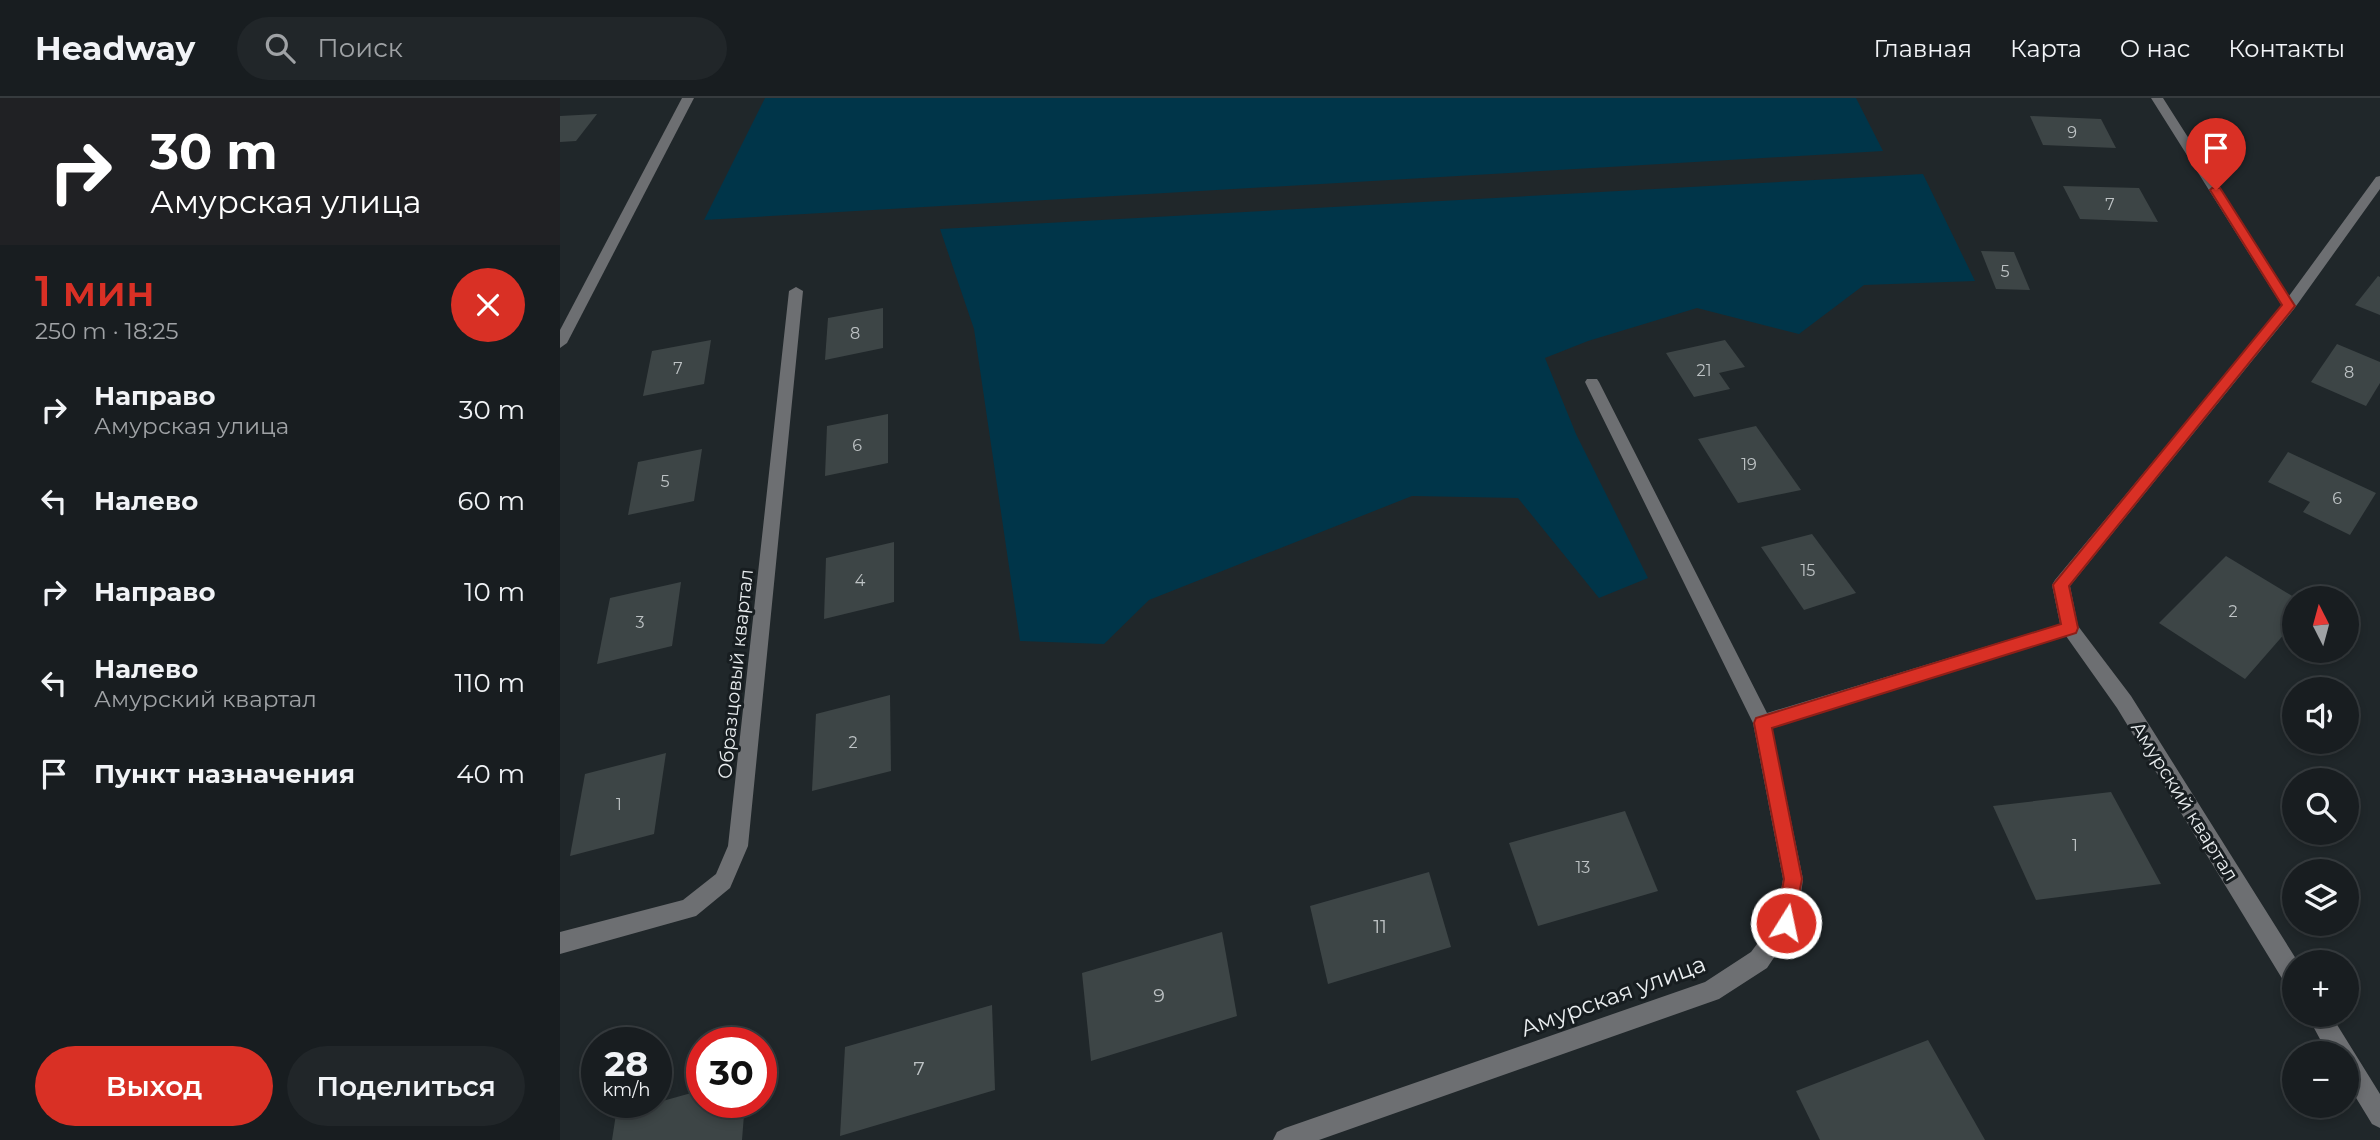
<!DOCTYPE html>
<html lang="ru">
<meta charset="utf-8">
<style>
:root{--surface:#181d20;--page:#212629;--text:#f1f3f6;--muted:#9fa2a5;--line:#363b3e;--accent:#d93025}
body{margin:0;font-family:Montserrat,sans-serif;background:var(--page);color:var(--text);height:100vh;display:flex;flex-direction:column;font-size:26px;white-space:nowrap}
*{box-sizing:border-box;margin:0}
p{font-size:23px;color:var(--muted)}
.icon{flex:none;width:38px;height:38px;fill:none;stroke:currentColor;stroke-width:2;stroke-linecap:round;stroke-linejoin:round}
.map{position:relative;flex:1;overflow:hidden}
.panel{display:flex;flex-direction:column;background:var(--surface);width:560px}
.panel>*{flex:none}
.hud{background:#202124;color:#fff;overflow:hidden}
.needle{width:46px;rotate:354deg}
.fabs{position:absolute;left:1722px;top:488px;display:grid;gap:14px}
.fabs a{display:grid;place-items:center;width:77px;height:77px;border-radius:50%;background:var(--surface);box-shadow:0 4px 10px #0003,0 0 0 2px var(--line);font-size:35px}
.speed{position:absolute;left:21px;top:929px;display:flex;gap:14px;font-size:35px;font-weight:700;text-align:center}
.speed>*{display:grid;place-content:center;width:91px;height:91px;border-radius:50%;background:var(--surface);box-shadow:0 4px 10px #0003,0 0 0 2px var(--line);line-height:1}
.speed small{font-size:18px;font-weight:400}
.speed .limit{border:10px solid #d22;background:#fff;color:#111}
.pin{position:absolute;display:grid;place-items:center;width:60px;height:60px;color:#fff;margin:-72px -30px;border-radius:50% 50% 50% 0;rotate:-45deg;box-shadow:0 0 7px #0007}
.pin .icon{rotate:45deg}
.me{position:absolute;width:77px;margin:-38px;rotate:10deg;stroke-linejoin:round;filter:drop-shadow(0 0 5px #0008)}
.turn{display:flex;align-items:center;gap:24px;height:147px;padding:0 35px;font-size:32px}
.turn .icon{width:91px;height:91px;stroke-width:2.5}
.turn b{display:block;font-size:49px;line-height:60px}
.round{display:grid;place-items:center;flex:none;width:74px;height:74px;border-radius:37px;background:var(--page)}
.head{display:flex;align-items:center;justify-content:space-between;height:119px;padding:0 35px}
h1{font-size:42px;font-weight:600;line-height:52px;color:var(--accent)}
.cta{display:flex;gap:14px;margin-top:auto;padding:14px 35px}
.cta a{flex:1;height:80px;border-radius:42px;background:var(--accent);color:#fff;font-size:28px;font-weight:600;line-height:80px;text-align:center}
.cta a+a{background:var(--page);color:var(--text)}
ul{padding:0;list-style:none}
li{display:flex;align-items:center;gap:21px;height:91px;padding:0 35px}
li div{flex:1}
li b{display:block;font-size:26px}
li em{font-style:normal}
header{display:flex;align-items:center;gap:42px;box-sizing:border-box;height:98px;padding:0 35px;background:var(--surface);border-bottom:2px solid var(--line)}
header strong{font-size:33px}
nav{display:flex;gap:38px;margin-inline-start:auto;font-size:24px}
.search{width:490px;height:63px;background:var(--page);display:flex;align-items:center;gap:18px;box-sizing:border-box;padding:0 24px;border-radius:38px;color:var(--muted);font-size:26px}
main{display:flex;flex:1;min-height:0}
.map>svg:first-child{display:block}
.green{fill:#003549}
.building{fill:#3d4546}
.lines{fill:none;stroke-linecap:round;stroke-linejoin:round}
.minor{fill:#6d6f72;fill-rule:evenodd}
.route{fill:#d93025;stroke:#8d1f18;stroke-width:2}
.labels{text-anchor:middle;stroke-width:6;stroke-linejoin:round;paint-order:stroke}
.number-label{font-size:16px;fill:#bec3c5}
.street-label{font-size:19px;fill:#e9edef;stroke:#171d20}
.near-number-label{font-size:19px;fill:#bec3c5}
.near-street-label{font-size:23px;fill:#e9edef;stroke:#171d20}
</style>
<header>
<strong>Headway</strong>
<div class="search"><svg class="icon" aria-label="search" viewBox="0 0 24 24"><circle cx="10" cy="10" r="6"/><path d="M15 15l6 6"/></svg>Поиск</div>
<nav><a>Главная</a><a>Карта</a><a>О нас</a><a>Контакты</a></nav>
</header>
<main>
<section class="panel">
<div class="hud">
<div class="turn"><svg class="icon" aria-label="right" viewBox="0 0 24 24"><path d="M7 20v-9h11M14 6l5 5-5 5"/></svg><div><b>30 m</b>Амурская улица</div></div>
</div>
<div class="head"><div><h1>1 мин</h1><p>250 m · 18:25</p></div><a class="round" style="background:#d93025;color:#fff"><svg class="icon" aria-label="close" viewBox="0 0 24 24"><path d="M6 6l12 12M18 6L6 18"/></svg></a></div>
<ul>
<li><svg class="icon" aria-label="right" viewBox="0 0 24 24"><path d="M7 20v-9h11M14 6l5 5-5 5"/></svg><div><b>Направо</b><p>Амурская улица</p></div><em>30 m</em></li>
<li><svg class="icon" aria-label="left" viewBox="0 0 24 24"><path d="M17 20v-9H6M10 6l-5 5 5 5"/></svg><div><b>Налево</b></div><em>60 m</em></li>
<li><svg class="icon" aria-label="right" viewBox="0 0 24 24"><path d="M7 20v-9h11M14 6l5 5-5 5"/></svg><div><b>Направо</b></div><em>10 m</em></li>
<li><svg class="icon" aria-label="left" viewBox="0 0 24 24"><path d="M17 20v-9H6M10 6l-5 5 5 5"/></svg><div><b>Налево</b><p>Амурский квартал</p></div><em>110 m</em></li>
<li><svg class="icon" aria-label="arrive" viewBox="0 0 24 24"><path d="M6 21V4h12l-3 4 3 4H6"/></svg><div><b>Пункт назначения</b></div><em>40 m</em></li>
</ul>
<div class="cta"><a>Выход</a><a>Поделиться</a></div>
</section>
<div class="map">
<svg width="1820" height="1042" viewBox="0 0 1820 1042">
<rect width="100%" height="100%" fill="#20272a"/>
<g class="green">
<polygon points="205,0 1296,0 1323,53 144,122"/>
<polygon points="1363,76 1415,183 1304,187 1239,236 1137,210 1028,243 985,260 1016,336 1088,480 1039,500 958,400 852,398 589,502 544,546 460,543 414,231 380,131"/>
</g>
<g class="building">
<polygon points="37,16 16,43 0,44 0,18"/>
<polygon points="1470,18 1541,21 1556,50 1483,47"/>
<polygon points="1503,88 1579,90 1598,124 1520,121"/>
<polygon points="1421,153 1454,154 1470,192 1436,191"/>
<polygon points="1818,178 1820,179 1820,217 1795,207"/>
<polygon points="323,210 323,250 265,262 268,220"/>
<polygon points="151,242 144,286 83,298 92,253"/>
<polygon points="1165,242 1185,269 1159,275 1170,291 1134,299 1106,255"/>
<polygon points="1777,246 1820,264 1820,285 1806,308 1751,284"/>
<polygon points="328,316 328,365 265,378 267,328"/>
<polygon points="1196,328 1241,392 1178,405 1138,341"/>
<polygon points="142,351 134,403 68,417 78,364"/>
<polygon points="1728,354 1816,395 1790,437 1743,414 1750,404 1708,384"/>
<polygon points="1252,436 1296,495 1244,512 1201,449"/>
<polygon points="334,444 334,504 264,521 266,460"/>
<polygon points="1666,458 1734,499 1734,525 1685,581 1599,525"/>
<polygon points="121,484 112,548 37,566 50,500"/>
<polygon points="330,597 331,673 252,693 256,616"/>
<polygon points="106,655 94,736 10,758 25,676"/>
<polygon points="1551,694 1601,786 1476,802 1433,708"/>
<polygon points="1065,713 1098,793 978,828 949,745"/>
<polygon points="869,774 891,849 768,886 750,808"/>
<polygon points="662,834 677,918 531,963 522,875"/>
<polygon points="432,907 435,992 280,1038 285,949"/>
<polygon points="1368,942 1425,1042 1260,1042 1236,993"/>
<polygon points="142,992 142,1004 185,1004 182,1042 52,1042 56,1016"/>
</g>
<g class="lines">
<g class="minor">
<polygon points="122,0 134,0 7,245 0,250 0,232"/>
<polygon points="1591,0 1603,0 1729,198 1816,79 1820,78 1820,91 1734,211 1510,488 1518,528 1571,598 1738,864 1734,864 1734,890 1726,887 1557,610 1506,538 1212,630 1243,781 1237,825 1207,870 1159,901 759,1042 713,1042 717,1034 725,1030 1145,884 1191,854 1216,821 1223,781 1193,625 1025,284 1027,281 1037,281 1039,284 1207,615 1500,526 1492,487 1495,482 1722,208"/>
<polygon points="236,189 243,193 188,748 170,790 136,818 0,856 0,834 123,802 156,776 168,748 229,193"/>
<polygon points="1747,917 1771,917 1820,996 1820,1030 1812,1026 1787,985 1787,956 1768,956"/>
</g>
</g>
<polygon class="route" points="1652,90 1660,90 1735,208 1509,488 1518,530 1516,535 1212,630 1242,781 1232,832 1226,834 1219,832 1216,825 1224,781 1194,625 1196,620 1501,526 1493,487 1496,483 1722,207 1650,92"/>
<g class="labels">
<g class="number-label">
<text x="1512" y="40">9</text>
<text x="1550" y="112">7</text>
<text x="1445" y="179">5</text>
<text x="295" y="241">8</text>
<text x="118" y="276">7</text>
<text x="1144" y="278">21</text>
<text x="1789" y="280">8</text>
<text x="297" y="353">6</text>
<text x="1189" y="372">19</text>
<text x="105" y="389">5</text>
<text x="1777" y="406">6</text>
<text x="1248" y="478">15</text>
<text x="300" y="488">4</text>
<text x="1673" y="519">2</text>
<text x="80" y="530">3</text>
<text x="293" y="650">2</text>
<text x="59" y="712">1</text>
<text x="1515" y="753">1</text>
<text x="1023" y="775">13</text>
</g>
<g class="street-label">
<text transform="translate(175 576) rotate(-84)" y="7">Образцовый квартал</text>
<text transform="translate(1625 703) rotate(58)" y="7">Амурский квартал</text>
</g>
<g class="near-number-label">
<text x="820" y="835">11</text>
<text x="599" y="904">9</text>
<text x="359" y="977">7</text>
</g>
<g class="near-street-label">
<text transform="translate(1053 898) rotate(-20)" y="8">Амурская улица</text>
</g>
</g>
</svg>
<div class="fabs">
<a><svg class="needle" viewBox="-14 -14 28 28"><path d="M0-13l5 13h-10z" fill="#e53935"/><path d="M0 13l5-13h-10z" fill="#9fa2a5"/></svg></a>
<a><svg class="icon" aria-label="sound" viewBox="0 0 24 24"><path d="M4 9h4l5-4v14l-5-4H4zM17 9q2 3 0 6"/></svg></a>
<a><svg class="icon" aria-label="search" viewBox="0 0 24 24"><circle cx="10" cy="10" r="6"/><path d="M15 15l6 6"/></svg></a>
<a><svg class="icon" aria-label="layers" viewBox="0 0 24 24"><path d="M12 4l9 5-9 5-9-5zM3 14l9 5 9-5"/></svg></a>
<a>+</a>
<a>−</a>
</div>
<div class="speed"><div>28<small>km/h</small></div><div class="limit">30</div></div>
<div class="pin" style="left:1656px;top:92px;background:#d93025"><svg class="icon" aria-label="arrive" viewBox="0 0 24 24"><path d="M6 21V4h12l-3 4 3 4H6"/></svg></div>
<svg class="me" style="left:1226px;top:825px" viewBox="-20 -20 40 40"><circle r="17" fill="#d93025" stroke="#fff" stroke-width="3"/><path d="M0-11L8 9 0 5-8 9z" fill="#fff"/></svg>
</div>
</main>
